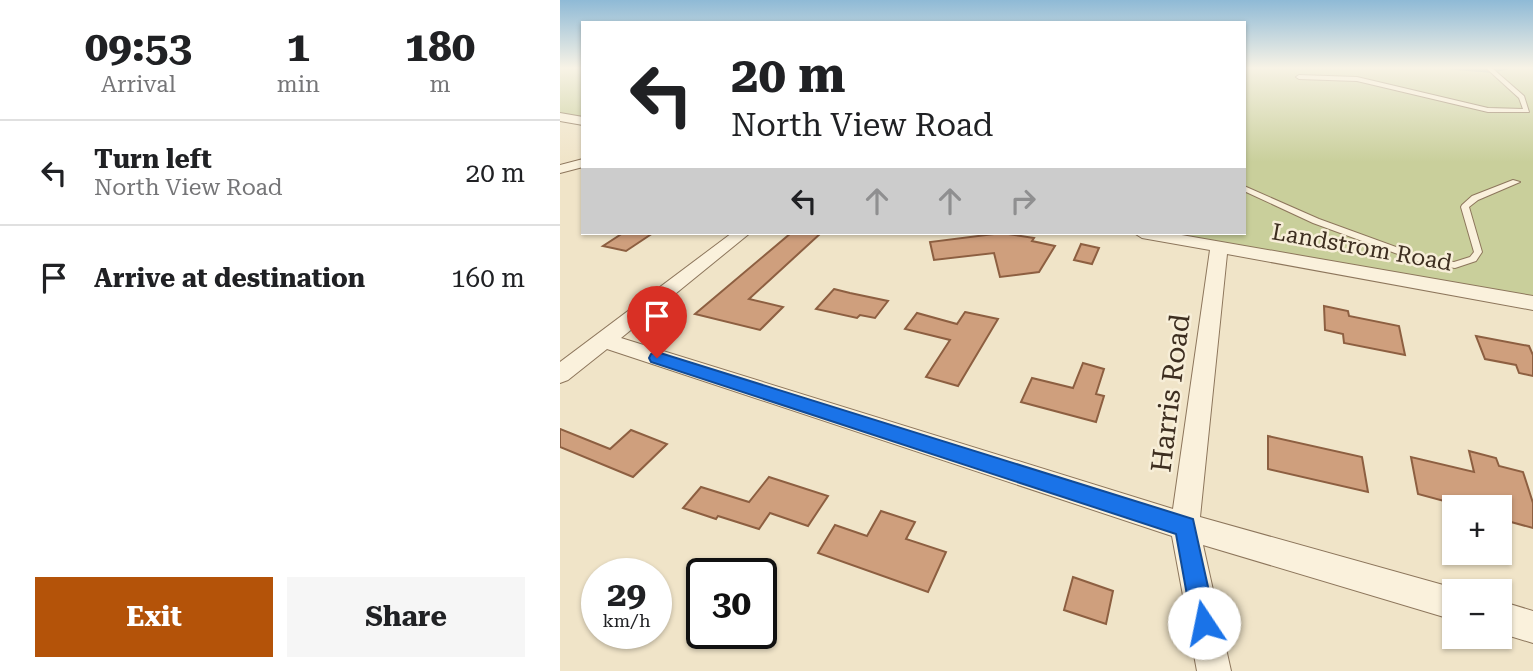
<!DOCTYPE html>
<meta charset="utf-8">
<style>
:root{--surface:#fff;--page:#f6f6f6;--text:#202124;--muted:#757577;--line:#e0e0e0;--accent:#b45309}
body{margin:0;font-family:"Roboto Serif",serif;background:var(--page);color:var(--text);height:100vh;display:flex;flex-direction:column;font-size:26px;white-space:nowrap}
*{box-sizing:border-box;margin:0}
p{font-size:23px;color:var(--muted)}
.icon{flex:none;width:38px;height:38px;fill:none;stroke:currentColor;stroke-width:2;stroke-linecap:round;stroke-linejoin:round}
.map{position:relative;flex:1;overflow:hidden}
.drawer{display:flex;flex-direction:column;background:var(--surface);width:560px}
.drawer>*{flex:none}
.top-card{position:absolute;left:21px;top:21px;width:665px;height:214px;border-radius:0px;box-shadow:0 2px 5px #0004;background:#fff;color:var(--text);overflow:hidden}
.buttons{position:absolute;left:882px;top:495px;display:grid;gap:14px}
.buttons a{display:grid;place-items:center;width:70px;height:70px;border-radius:0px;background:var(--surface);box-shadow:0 2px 5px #0004;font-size:35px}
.speed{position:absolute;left:21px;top:558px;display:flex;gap:14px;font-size:35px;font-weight:700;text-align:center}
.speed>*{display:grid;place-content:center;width:91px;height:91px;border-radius:50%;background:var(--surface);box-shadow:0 2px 5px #0004;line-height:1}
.speed small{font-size:18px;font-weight:400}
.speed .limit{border:4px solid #111;border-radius:10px;background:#fff;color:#111}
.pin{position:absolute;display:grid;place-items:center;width:60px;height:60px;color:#fff;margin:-72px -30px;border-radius:50% 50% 50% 0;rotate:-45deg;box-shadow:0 0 7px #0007}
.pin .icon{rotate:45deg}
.me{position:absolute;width:77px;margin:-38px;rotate:349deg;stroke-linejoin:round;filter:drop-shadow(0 0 5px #0008)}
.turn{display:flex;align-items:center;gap:24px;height:147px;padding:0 35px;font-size:32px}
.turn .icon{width:91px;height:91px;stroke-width:2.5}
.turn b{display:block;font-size:49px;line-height:60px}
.lanes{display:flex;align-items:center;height:66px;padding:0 35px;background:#0003;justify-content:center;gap:35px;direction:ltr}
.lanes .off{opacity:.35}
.eta{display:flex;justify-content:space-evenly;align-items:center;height:119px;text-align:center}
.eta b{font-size:42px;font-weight:700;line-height:49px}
.button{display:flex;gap:14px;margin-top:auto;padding:14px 35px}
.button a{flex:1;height:80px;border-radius:0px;background:var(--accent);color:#fff;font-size:28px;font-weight:700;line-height:80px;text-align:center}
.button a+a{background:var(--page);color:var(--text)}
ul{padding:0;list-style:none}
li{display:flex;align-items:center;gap:21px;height:105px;padding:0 35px;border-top:2px solid var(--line)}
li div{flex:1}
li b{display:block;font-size:26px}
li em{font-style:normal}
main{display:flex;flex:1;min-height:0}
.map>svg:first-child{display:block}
.green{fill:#c9cf9b}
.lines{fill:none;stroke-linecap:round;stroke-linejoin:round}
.stream{stroke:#6f938a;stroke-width:3.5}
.building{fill:#cf9f7d;stroke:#8d5f41;stroke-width:2}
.service-casing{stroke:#8d765c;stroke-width:2}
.minor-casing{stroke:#8d765c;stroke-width:2}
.service{fill:#faf1dc;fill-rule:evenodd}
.minor{fill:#faf1dc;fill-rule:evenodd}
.route{fill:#1a73e8;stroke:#114b97;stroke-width:2}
.labels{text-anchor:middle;stroke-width:5;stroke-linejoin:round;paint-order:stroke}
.street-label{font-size:23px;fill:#3d2e20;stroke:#f7eed8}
.near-street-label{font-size:28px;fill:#3d2e20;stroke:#f7eed8}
</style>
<main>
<section class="drawer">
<div class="eta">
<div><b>09:53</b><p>Arrival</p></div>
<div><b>1</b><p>min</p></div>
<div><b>180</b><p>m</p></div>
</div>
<ul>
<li><svg class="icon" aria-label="left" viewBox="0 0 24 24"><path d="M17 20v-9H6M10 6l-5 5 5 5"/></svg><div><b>Turn left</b><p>North View Road</p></div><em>20 m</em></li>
<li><svg class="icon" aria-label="arrive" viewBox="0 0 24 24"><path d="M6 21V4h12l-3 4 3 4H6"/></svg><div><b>Arrive at destination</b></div><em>160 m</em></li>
</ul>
<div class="button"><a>Exit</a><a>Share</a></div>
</section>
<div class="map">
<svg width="973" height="671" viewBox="0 0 973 671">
<rect width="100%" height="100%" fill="#f0e4c8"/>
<g class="green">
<polygon points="0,68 23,68 23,126 0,121"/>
<polygon points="684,68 973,68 973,302 589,233 684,233"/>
</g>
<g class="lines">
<polyline class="stream" points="892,68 931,71 947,68"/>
</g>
<g class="building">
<polygon points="63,233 93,233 66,251 43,246"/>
<polygon points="231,233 261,233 189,299 223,307 200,330 135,314"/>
<polygon points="442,233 474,238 472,241 495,246 479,272 440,277 434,253 374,260 370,242"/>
<polygon points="521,244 539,248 532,264 514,260"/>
<polygon points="274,289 290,293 328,301 315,318 300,315 297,318 256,309"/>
<polygon points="764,306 788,311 789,316 839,326 845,355 784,343 783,334 765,330"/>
<polygon points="405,312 438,319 398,386 366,377 390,340 345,329 357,313 397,324"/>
<polygon points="916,336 969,346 973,355 973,376 959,373 956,365 925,359"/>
<polygon points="523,363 544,369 536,394 544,396 536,422 461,402 472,378 513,388"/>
<polygon points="0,429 50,449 71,430 107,444 73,477 0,447"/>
<polygon points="708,436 802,457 808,492 708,469"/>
<polygon points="909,451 936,458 939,466 963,472 973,503 973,528 940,519 940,508 910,508 858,494 851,457 914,472"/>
<polygon points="209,477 268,496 248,526 210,513 199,529 158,516 156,519 123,508 141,487 189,502"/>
<polygon points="321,511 355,522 346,539 386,552 368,592 258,553 275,525 307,536"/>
<polygon points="513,577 553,591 546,624 504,610"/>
</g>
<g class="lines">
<g class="service-casing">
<g id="service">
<polygon points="926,68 932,68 964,96 969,112 928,112 797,81 739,79 736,77 739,75 797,77 928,108 963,109 959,98"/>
<polygon points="953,180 960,182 918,200 909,207 922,252 916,261 895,268 865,264 753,223 684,191 684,186 759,219 869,259 894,262 910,257 914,252 901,207 902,205 912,196"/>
</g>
</g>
<g class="minor-casing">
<g id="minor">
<polygon points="0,113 23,117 23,125 0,121"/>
<polygon points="23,159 23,167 0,173 0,165"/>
<polygon points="172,233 190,233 61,338 613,509 650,250 582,238 574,233 610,233 973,296 973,310 667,254 640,517 894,588 902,592 894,592 894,620 643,545 671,671 637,671 612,536 47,349 8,380 0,383 0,362"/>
<polygon points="940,601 973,611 973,643 940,633"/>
</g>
</g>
<use href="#service" class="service"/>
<use href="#minor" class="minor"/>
</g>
<linearGradient id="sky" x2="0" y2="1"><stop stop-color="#8fbad6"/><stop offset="0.42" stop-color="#f8f3e6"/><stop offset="1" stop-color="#f8f3e6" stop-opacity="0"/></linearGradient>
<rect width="973" height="162" fill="url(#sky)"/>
<polygon class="route" points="97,352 633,519 656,623 653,631 644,635 636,631 632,623 616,534 91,362 89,358 91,354"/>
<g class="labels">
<g class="street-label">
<text transform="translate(802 247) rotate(10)" y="8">Landstrom Road</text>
</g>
<g class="near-street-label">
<text transform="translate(610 393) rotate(-83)" y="10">Harris Road</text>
</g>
</g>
</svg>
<div class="buttons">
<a>+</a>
<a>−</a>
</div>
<div class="speed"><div>29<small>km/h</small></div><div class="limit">30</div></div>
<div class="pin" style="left:97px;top:358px;background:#d93025"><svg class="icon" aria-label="arrive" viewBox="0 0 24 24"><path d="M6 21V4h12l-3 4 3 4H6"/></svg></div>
<svg class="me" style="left:644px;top:623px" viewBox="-20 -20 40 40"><circle r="19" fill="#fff"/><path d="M0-13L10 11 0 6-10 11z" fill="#1a73e8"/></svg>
<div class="top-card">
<div class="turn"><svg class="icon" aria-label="left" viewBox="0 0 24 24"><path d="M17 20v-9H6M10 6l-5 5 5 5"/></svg><div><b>20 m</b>North View Road</div></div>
<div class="lanes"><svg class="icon" aria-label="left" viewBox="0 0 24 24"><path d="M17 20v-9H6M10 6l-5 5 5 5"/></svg><svg class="icon off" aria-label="ahead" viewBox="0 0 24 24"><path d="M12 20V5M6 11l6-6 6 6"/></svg><svg class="icon off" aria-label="ahead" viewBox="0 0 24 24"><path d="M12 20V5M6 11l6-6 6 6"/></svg><svg class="icon off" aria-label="right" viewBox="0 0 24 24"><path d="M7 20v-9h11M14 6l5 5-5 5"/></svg></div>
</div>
</div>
</main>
